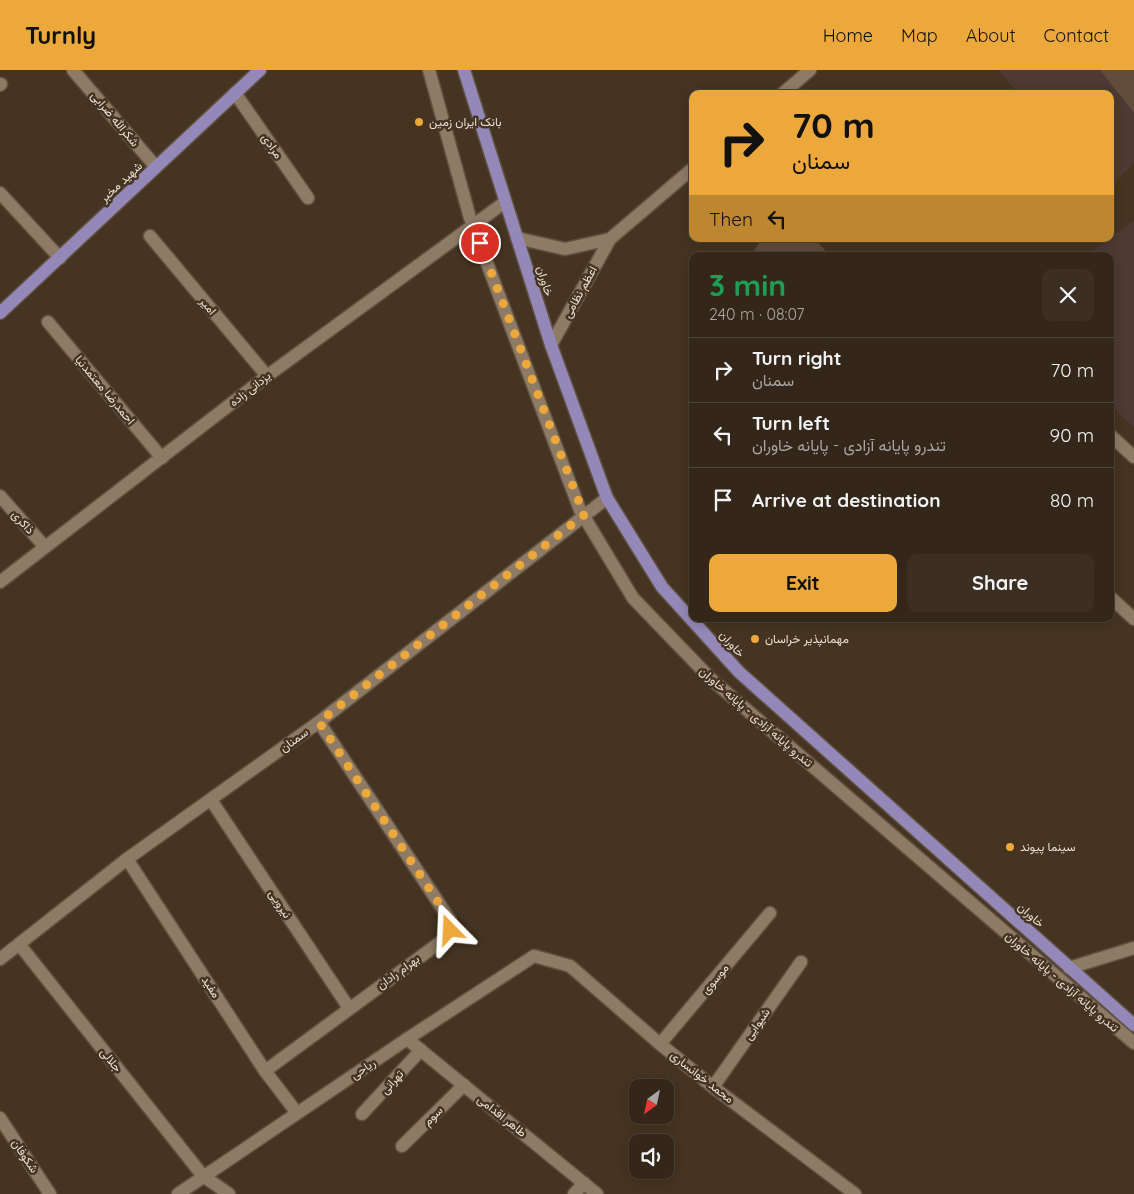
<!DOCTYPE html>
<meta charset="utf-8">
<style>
:root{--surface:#342719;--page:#3c2f22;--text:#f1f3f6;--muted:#a9a5a2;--line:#4e4438;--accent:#eda83b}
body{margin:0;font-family:Quicksand,Vazirmatn,sans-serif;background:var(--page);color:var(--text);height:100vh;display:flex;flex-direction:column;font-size:19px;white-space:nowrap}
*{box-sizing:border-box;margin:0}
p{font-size:16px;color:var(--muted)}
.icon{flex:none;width:28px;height:28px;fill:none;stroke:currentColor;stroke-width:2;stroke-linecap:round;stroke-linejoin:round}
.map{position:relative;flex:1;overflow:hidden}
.sheet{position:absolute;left:689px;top:182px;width:425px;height:370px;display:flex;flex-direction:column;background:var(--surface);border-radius:10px;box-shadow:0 2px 12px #0003,0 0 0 1px var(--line)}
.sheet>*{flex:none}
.banner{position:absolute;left:689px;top:20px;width:425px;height:152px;border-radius:10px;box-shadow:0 2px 12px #0003,0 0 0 1px var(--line);background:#eda83b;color:#111;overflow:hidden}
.needle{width:32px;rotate:213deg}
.tools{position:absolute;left:629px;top:1009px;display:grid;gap:10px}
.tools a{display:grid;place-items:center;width:45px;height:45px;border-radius:10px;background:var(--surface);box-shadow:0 2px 12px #0003,0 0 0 1px var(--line);font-size:25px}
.pin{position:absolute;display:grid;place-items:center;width:42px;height:42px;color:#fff;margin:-21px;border:2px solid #fff;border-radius:50%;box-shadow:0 1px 5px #0007}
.me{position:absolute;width:55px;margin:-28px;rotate:339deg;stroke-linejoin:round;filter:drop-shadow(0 0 4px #0008)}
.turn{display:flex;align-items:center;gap:18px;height:105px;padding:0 20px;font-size:22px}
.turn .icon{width:65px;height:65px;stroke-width:2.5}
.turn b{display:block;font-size:35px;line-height:42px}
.then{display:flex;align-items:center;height:48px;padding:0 20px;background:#0003;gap:10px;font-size:19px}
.round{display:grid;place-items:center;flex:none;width:52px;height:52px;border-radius:10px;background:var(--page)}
.summary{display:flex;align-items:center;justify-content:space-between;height:85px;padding:0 20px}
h1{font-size:30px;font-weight:700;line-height:38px;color:#1e9e55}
.button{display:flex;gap:10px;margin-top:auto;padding:10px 20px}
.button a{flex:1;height:58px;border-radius:10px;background:var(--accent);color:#111;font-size:20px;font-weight:700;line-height:58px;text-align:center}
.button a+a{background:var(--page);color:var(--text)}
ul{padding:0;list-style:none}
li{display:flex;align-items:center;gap:15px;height:65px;padding:0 20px;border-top:1px solid var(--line)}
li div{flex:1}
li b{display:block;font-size:19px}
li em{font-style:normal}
header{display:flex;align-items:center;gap:30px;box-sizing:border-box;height:70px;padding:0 25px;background:var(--accent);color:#111}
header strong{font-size:24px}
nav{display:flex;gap:28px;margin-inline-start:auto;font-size:18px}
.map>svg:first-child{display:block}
.education{fill:#4d3a33}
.medical{fill:#4d3a32}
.building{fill:#624d3c}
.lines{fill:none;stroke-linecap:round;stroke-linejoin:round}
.minor-casing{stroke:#605242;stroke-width:15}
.major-casing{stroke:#605242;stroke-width:15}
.minor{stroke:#8e7b66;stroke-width:12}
.major{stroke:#9488b8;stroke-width:12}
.route{stroke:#eda83b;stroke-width:9;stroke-dasharray:0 16.2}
.poi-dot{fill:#eda83b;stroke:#453421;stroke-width:2}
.labels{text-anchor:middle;stroke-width:5;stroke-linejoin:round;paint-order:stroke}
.street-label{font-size:12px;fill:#eadfd3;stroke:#453421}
.poi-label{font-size:12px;fill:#eadfd3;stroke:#453421;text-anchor:start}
</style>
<header>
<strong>Turnly</strong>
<nav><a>Home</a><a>Map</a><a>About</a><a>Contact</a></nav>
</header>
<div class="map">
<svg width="1134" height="1124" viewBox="0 0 1134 1124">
<rect width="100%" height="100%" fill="#453421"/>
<polygon class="education" points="1134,150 1134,357 1110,335 1110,186 1086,186"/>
<polygon class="medical" points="998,0 1134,0 1134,93 1110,117 1110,24 1019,24"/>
<g class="building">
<polygon points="1100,0 1134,0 1134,43"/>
<polygon points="761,169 815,169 830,186 756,186 753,183"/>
</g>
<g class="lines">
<g class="minor-casing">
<g id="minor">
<polyline points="73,0 156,97"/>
<polyline points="429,0 470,148 580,440 633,528 711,609 1134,973"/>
<polyline points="0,15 1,14"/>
<polyline points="235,23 308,128"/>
<polyline points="782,24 810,0"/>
<polyline points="0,123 60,188"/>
<polyline points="150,166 267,306"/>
<polyline points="517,168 565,179 610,169"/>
<polyline points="48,252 162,388"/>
<polyline points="551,275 610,169 692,99"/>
<polyline points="1110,365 1134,387"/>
<polyline points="0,426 45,477"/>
<polyline points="0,512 267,306 505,132"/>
<polyline points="1110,527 1134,549"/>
<polyline points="211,730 349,938"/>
<polyline points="127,789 265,1001 297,1043"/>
<polyline points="19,874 203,1106 229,1124"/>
<polyline points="0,889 127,789 319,652 607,428"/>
<polyline points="1069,898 1134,878"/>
<polyline points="407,969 597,1124"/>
<polyline points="660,974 770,843"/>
<polyline points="265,1001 446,868 450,859 450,850 319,652"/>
<polyline points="713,1017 801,892"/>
<polyline points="362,1044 421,980"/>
<polyline points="0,1048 50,1124"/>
<polyline points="402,1076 464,1015"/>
<polyline points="178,1124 407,969 534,886 570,896 660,974 713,1017 855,1124"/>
<polyline points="574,1124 584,1113"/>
</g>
</g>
<g class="major-casing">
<g id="major">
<polyline points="464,0 551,275 607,428 662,517 739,602 1134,955"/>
<polyline points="0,243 260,0"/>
</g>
</g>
<use href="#minor" class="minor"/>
<use href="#major" class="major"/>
</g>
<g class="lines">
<polyline class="route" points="450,860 450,850 319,652 584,445 480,173"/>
</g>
<g class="poi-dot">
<circle cx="419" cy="52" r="5"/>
<circle cx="755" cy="569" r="5"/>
<circle cx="1010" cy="777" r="5"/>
</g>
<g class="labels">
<g class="street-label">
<text transform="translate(115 49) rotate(50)" y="4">شکرالله ضرابی</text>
<text transform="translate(272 76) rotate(55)" y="4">مرادی</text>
<text transform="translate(121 112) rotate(-43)" y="4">شهید مخبر</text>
<text transform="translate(545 211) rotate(73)" y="4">خاوران</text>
<text transform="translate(580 222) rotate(-61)" y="4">اعظم نظامی</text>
<text transform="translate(208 236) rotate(50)" y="4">امیر</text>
<text transform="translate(250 319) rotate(-38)" y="4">یزدانی زاده</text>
<text transform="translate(105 320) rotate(50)" y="4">احمدرضا معتمدنیا</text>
<text transform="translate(23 452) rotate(48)" y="4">ذاکری</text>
<text transform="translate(732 574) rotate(48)" y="4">خاوران</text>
<text transform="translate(756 647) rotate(41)" y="4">تندرو پایانه آزادی - پایانه خاوران</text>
<text transform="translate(294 670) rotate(-36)" y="4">سمنان</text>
<text transform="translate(280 834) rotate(57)" y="4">نیرویی</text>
<text transform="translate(1031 845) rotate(42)" y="4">خاوران</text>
<text transform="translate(398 902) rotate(-36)" y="4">بهرام رادان</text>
<text transform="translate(715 909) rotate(-50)" y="4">موسوی</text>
<text transform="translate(1062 912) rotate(41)" y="4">تندرو پایانه آزادی - پایانه خاوران</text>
<text transform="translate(211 917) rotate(57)" y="4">مفید</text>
<text transform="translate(757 954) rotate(-55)" y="4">شیوایی</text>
<text transform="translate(111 990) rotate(52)" y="4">جلالی</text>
<text transform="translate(363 999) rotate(-34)" y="4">ریاحی</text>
<text transform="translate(702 1007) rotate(38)" y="4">محمد خوانساری</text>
<text transform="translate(392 1012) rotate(-48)" y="4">تهرانی</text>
<text transform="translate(433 1046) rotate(-44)" y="4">سوم</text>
<text transform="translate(502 1046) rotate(39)" y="4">طاهر اقدامی</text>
<text transform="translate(25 1086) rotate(56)" y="4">شکوفان</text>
</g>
<g class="poi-label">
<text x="429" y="56">بانک ایران زمین</text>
<text x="765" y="573">مهمانپذیر خراسان</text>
<text x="1020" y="781">سینما پیوند</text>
</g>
</g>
</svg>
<div class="tools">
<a><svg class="needle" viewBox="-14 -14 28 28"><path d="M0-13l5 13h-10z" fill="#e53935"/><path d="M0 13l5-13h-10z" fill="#a9a5a2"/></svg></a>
<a><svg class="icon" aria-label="sound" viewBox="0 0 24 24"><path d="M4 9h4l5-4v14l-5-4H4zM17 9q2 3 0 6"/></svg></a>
</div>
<div class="pin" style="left:480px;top:173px;background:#d93025"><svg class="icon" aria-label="arrive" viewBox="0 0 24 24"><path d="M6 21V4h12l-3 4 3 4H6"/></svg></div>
<svg class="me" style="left:450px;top:860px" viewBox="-20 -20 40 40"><path d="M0-17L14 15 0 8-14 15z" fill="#eda83b" stroke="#fff" stroke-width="4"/></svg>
<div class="banner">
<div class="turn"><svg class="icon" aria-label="right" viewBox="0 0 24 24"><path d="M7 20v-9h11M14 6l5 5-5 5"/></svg><div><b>70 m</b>سمنان</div></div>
<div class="then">Then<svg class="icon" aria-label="left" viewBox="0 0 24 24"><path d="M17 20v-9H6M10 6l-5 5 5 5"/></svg></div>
</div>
<section class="sheet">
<div class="summary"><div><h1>3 min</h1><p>240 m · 08:07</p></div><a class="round"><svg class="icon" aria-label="close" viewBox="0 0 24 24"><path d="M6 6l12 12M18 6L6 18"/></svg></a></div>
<ul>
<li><svg class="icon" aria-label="right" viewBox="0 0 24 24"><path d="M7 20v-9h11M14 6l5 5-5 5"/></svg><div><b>Turn right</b><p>سمنان</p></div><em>70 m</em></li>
<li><svg class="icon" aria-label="left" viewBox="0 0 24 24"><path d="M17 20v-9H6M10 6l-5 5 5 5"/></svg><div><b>Turn left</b><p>تندرو پایانه آزادی - پایانه خاوران</p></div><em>90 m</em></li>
<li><svg class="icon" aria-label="arrive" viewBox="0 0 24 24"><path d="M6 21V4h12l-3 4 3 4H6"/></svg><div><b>Arrive at destination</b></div><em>80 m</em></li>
</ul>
<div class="button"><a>Exit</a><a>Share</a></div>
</section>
</div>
